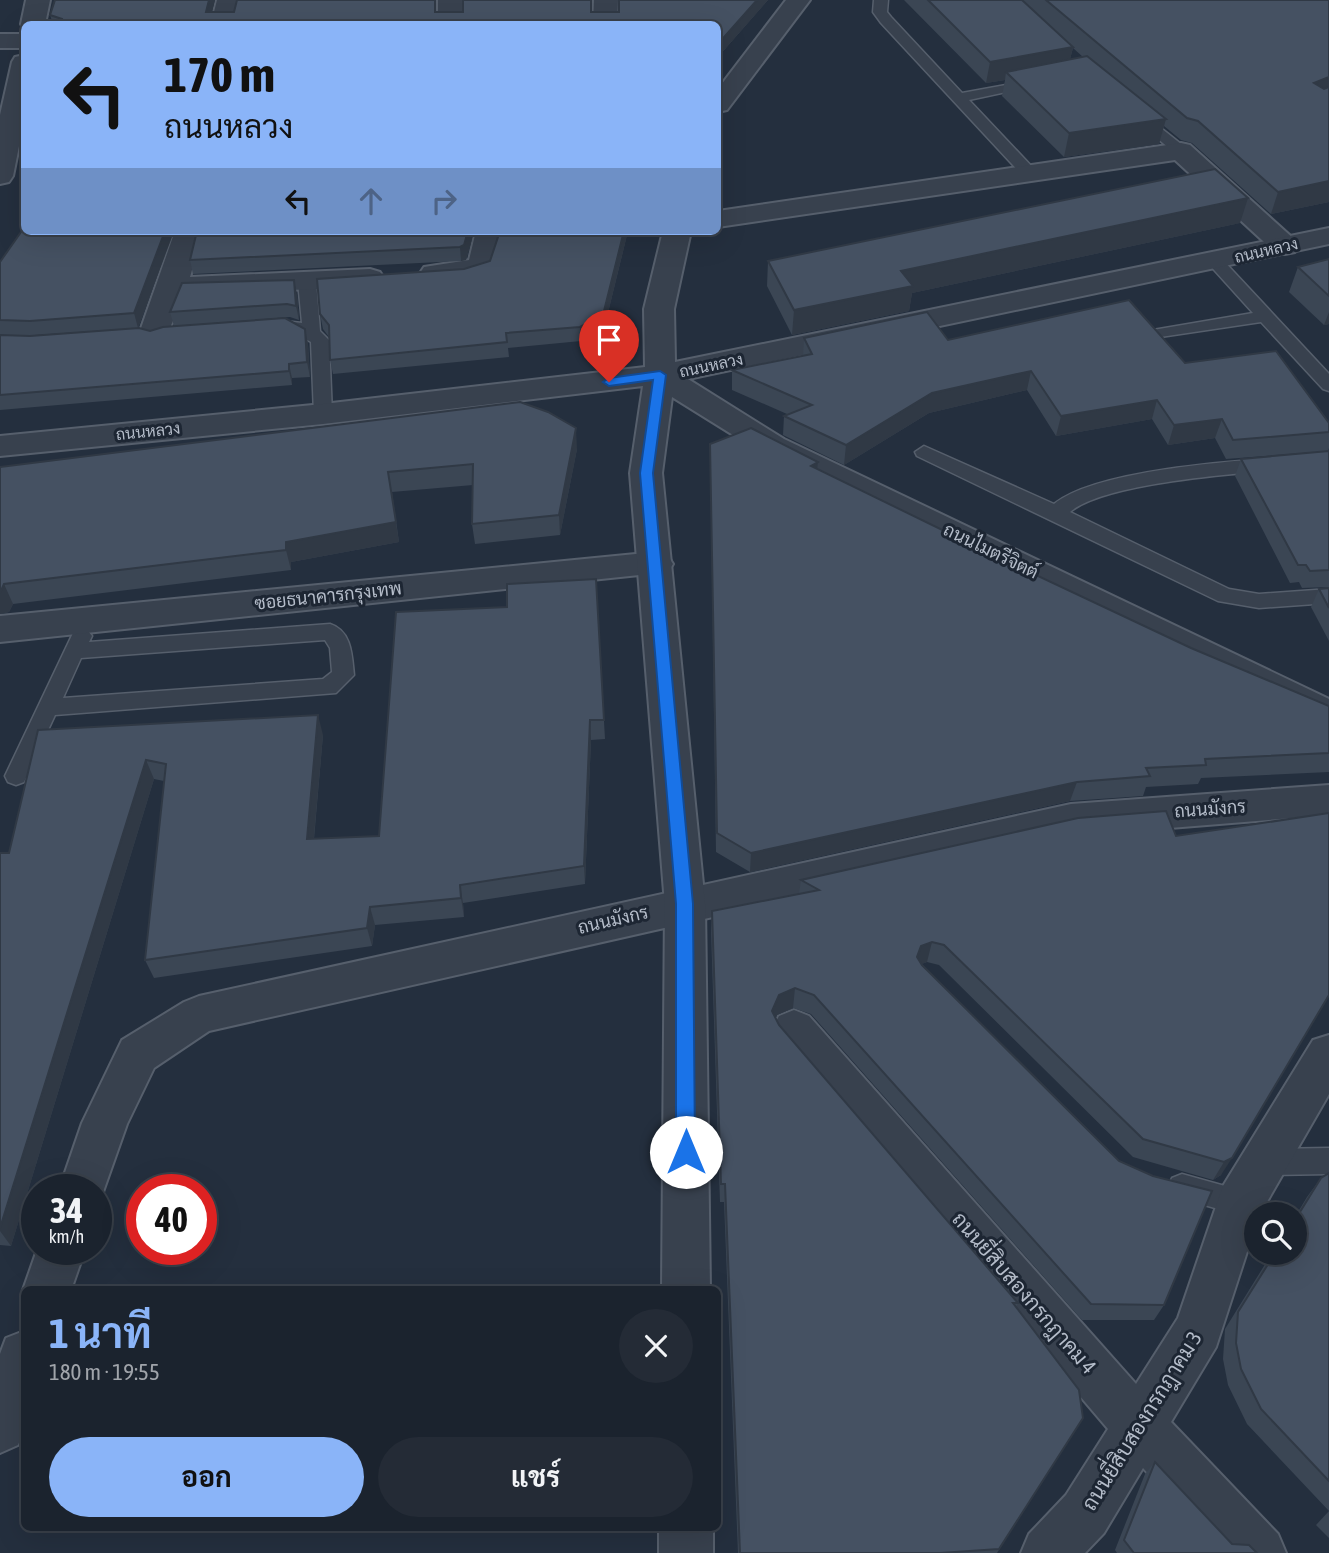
<!DOCTYPE html>
<html lang="th">
<meta charset="utf-8">
<style>
:root{--surface:#1b232e;--page:#242b36;--text:#f1f3f6;--muted:#a0a4aa;--line:#39404a;--accent:#8ab4f8}
body{margin:0;font-family:"Asap Condensed",Sarabun,sans-serif;background:var(--page);color:var(--text);height:100vh;display:flex;flex-direction:column;font-size:26px;white-space:nowrap}
*{box-sizing:border-box;margin:0}
p{font-size:23px;color:var(--muted)}
.icon{flex:none;width:38px;height:38px;fill:none;stroke:currentColor;stroke-width:2;stroke-linecap:round;stroke-linejoin:round}
.map{position:relative;flex:1;overflow:hidden}
.panel{position:absolute;left:21px;top:1286px;width:700px;height:245px;display:flex;flex-direction:column;background:var(--surface);border-radius:10px;box-shadow:0 7px 28px #0002,0 0 0 2px var(--line)}
.panel>*{flex:none}
.banner{position:absolute;left:21px;top:21px;width:700px;height:214px;border-radius:10px;box-shadow:0 7px 28px #0002,0 0 0 2px var(--line);background:#8ab4f8;color:#111;overflow:hidden}
.tools{position:absolute;left:1244px;top:1202px;display:grid;gap:14px}
.tools a{display:grid;place-items:center;width:63px;height:63px;border-radius:50%;background:var(--surface);box-shadow:0 7px 28px #0002,0 0 0 2px var(--line);font-size:35px}
.speed{position:absolute;left:21px;top:1174px;display:flex;gap:14px;font-size:35px;font-weight:700;text-align:center}
.speed>*{display:grid;place-content:center;width:91px;height:91px;border-radius:50%;background:var(--surface);box-shadow:0 7px 28px #0002,0 0 0 2px var(--line);line-height:1}
.speed small{font-size:18px;font-weight:400}
.speed .limit{border:10px solid #d22;background:#fff;color:#111}
.pin{position:absolute;display:grid;place-items:center;width:60px;height:60px;color:#fff;margin:-72px -30px;border-radius:50% 50% 50% 0;rotate:-45deg;box-shadow:0 0 7px #0007}
.pin .icon{rotate:45deg}
.me{position:absolute;width:77px;margin:-38px;rotate:0deg;stroke-linejoin:round;filter:drop-shadow(0 0 5px #0008)}
.turn{display:flex;align-items:center;gap:24px;height:147px;padding:0 28px;font-size:32px}
.turn .icon{width:91px;height:91px;stroke-width:2.5}
.turn b{display:block;font-size:49px;line-height:60px}
.lanes{display:flex;align-items:center;height:66px;padding:0 28px;background:#0003;justify-content:center;gap:35px;direction:ltr}
.lanes .off{opacity:.35}
.round{display:grid;place-items:center;flex:none;width:74px;height:74px;border-radius:37px;background:var(--page)}
.overview{display:flex;align-items:center;justify-content:space-between;height:119px;padding:0 28px}
h1{font-size:42px;font-weight:700;line-height:52px;color:var(--accent)}
.primary-button{display:flex;gap:14px;margin-top:auto;padding:14px 28px}
.primary-button a{flex:1;height:80px;border-radius:42px;background:var(--accent);color:#111;font-size:28px;font-weight:700;line-height:80px;text-align:center}
.primary-button a+a{background:var(--page);color:var(--text)}
.map>svg:first-child{display:block}
.lines{fill:none;stroke-linecap:round;stroke-linejoin:round}
.service-casing{stroke:#565f6c;stroke-width:3}
.minor-casing{stroke:#565f6c;stroke-width:4}
.tertiary-casing{stroke:#565f6c;stroke-width:4}
.service{fill:#38414e;fill-rule:evenodd}
.minor{fill:#38414e;fill-rule:evenodd}
.tertiary{fill:#38414e;fill-rule:evenodd}
.wall{fill:#3b4654;fill-rule:evenodd}
.shaded-wall{fill:#303945}
.building{fill:#455162;stroke:#303945;stroke-width:2}
.route{fill:#1a73e8;stroke:#114b97;stroke-width:2}
.labels{text-anchor:middle;stroke-width:6;stroke-linejoin:round;paint-order:stroke}
.far-street-label{font-size:16px;fill:#b4bcc9;stroke:#1d2633}
.street-label{font-size:18px;fill:#b4bcc9;stroke:#1d2633}
.near-street-label{font-size:21px;fill:#b4bcc9;stroke:#1d2633}
</style>
<div class="map">
<svg width="1329" height="1553" viewBox="0 0 1329 1553">
<rect width="100%" height="100%" fill="#242f3e"/>
<g class="lines">
<g class="service-casing">
<g id="service">
<polygon points="874,0 888,0 887,12 891,17 962,93 1039,79 1039,85 969,100 1036,171 1036,177 1024,177 881,23 873,12"/>
<polygon points="1137,109 1186,148 1186,154 1176,154 1132,117 1129,114"/>
<polygon points="1214,256 1220,257 1329,374 1329,391 1323,389 1261,322 1147,339 1144,335 1147,331 1153,330 1253,313 1206,261"/>
<polygon points="307,277 316,282 320,331 329,340 332,414 323,420 314,414 311,342 293,332 269,329 266,325 275,320 302,323 298,282"/>
<path d="M924,446l130,58c47,-38 211,-45 275,-50v12c-56,5 -220,13 -259,46l159,77 30,5 70,-5v14l-70,5 -41,-7 -301,-145 -2,-4z"/>
<path d="M330,624c22,7 22,32 24,51l-18,18 -281,22 -31,67 -8,3 -8,-3 -3,-6 69,-145h14l4,5 -3,6zM325,640l5,8 2,24 -9,7 -260,19 18,-40z"/>
<polygon points="1329,1148 1329,1174 1264,1175 1254,1171 1250,1162 1254,1153 1264,1149"/>
<polygon points="1182,1174 1250,1193 1254,1202 1250,1211 1240,1215 1172,1196 1168,1187 1172,1178"/>
</g>
</g>
<g class="minor-casing">
<g id="minor">
<polygon points="217,0 241,0 235,24 211,24"/>
<rect x="438" y="0" width="24" height="24"/>
<polygon points="594,0 618,0 617,24 593,24"/>
<rect x="0" y="34" width="24" height="14"/>
<polygon points="1181,143 1190,145 1295,240 1299,246 1295,252 1285,254 1275,252 1175,160 718,227 718,211"/>
<polygon points="175,231 203,231 190,277 370,269 380,272 384,278 380,284 370,287 184,294 165,340 154,343 143,340 139,334"/>
<polygon points="476,231 504,231 491,273 434,282 424,279 420,273 424,267 469,260"/>
<polygon points="656,552 668,556 673,564 668,572 0,642 0,616"/>
<polygon points="1329,785 1329,815 1071,836 209,1031 154,1068 127,1124 98,1206 96,1190 59,1190 82,1123 122,1040 184,1002 199,996 1071,804"/>
<polygon points="794,1010 809,1016 1136,1384 1178,1318 1223,1186 1313,1040 1329,1035 1329,1094 1260,1214 1256,1214 1256,1224 1216,1347 1171,1422 1278,1534 1286,1553 1222,1553 1143,1468 1104,1533 1085,1553 1021,1553 1029,1534 1066,1495 1108,1429 779,1042 772,1029 779,1016"/>
<polygon points="37,1250 85,1250 71,1290 24,1290 24,1294 23,1290"/>
<polygon points="24,1331 24,1430 18,1445 0,1453 0,1354 6,1338"/>
</g>
</g>
<g class="tertiary-casing">
<g id="tertiary">
<polygon points="26,0 50,0 45,24 24,24 24,29 21,24"/>
<polygon points="786,0 810,0 727,110 718,112 718,89"/>
<polygon points="24,55 24,121 13,176 9,182 0,184 0,115 12,62 15,57"/>
<polygon points="1329,228 1329,244 688,379 784,439 1329,699 1329,729 762,453 672,397 662,473 705,904 710,1290 662,1290 665,904 630,473 643,386 323,424 0,456 0,436 323,404 645,367 644,309 663,231 691,231 674,309 675,362"/>
<rect x="659" y="1528" width="54" height="25"/>
</g>
</g>
<use href="#service" class="service"/>
<use href="#minor" class="minor"/>
<use href="#tertiary" class="tertiary"/>
</g>
<g class="wall">
<polygon points="436,0 436,12 463,12 463,0 592,0 592,12 619,12 619,0 768,0 718,57 718,24 53,24 50,15 234,12"/>
<path d="M904,0h425v202l-58,12 -79,-71 -11,-3 -17,-14 -5,18 -95,13 -62,-61 3,-16 -19,3zM1073,48l10,9 -13,2z"/>
<polygon points="1240,223 912,293 909,311 792,335 767,286 768,261"/>
<polygon points="23,229 24,231 174,231 138,328 35,335 0,335 30,336 150,331 305,329 308,344 310,377 292,378 292,385 0,410 0,262"/>
<polygon points="474,231 466,260 461,261 193,274 190,260"/>
<polygon points="500,231 628,231 604,329 581,341 508,348 509,357 333,374 330,360 329,337 323,329 320,314 490,261"/>
<polygon points="1329,259 1329,324 1324,325 1289,292 1298,267"/>
<polygon points="297,294 299,320 290,317 174,326 170,312"/>
<polygon points="804,338 948,340 1185,363 1329,432 1329,448 1328,451 1226,459 1215,438 1168,445 1152,419 1056,436 1027,390 929,413 844,465 783,435 784,416 787,414 732,390 732,370 803,356"/>
<polygon points="710,444 818,462 817,469 1006,561 1191,648 1329,706 1329,772 1201,778 1198,784 1146,787 1143,796 1070,801 750,872 716,852"/>
<polygon points="577,449 560,535 475,544 472,524 473,485 392,492 399,542 291,562 291,570 13,604 9,612 0,614 0,467"/>
<polygon points="1329,451 1329,587 1302,588 1299,582 1290,583 1235,476 1241,459"/>
<polygon points="596,579 605,739 591,740 585,884 463,903 464,917 375,925 372,946 154,978 145,960 164,781 154,779 11,1246 0,1245 0,853 9,853 38,730 323,735 314,839 379,836 507,607"/>
<polygon points="1329,588 1329,641 1311,607 1319,589"/>
<polygon points="1329,813 1221,1175 1213,1180 1133,1157 939,965 927,962 921,964 1164,1305 1154,1320 1082,1320 811,1014 793,1008 777,1015 775,1018 779,1025 1018,1303 1016,1308 1083,1418 997,1553 738,1553 724,1202 720,1202 711,931 712,911 799,894 801,880 1176,836"/>
<polygon points="1329,1173 1329,1538 1316,1525 1329,1511 1247,1424 1228,1385 1223,1359 1225,1329 1272,1253 1295,1253 1295,1217 1307,1197 1321,1178"/>
<polygon points="1155,1462 1232,1544 1257,1553 1117,1553 1115,1550 1145,1474"/>
</g>
<g class="shaded-wall">
<polygon points="209,0 215,0 209,24 206,12"/>
<polygon points="757,0 768,0 718,57 718,44"/>
<polygon points="1073,47 1068,68 1006,72 1005,80 986,83 990,62"/>
<polygon points="1329,77 1329,95 1314,83"/>
<polygon points="1166,119 1159,144 1064,157 1069,133"/>
<polygon points="1329,181 1329,202 1271,214 1278,192"/>
<polygon points="1248,198 1240,223 912,293 909,311 792,335 794,310 901,271"/>
<polygon points="165,231 174,231 138,328 134,313"/>
<polygon points="468,231 474,231 466,260 461,261 460,247"/>
<polygon points="624,231 628,231 604,329 581,341 580,327"/>
<polygon points="294,280 297,294 299,320 296,306"/>
<polygon points="1329,312 1329,324 1324,325"/>
<polygon points="305,329 308,344 310,377 307,362"/>
<polygon points="289,364 292,378 292,385 289,371"/>
<polygon points="1031,371 1027,390 929,413 844,465 846,445 932,393"/>
<polygon points="1157,400 1152,419 1056,436 1061,416"/>
<polygon points="1222,419 1215,438 1168,445 1174,425"/>
<polygon points="576,428 577,449 560,535 559,515"/>
<polygon points="818,462 816,482 811,466"/>
<polygon points="388,472 399,542 291,562 291,570 286,550 286,542"/>
<polygon points="4,584 13,604 9,612 0,614 0,593"/>
<polygon points="318,715 323,735 312,858 307,839"/>
<polygon points="590,720 591,740 585,884 584,866"/>
<polygon points="146,760 154,779 11,1246 0,1231 0,1228"/>
<polygon points="1077,782 1070,801 750,872 751,853"/>
<polygon points="460,885 463,903 464,917 461,898"/>
<polygon points="370,907 375,925 372,946 367,928"/>
<polygon points="932,942 927,962 917,966 917,957 921,946"/>
<polygon points="795,988 793,1008 777,1015 770,1030 772,1011 779,995"/>
<polygon points="1232,1158 1221,1175 1213,1180 1224,1162"/>
</g>
<g class="building">
<polygon points="55,0 209,0 206,12 234,12 237,0 435,0 435,12 463,12 463,0 591,0 591,12 619,12 619,0 757,0 718,44 718,24 61,24 62,19 50,15"/>
<polygon points="928,0 1022,0 1073,47 990,62"/>
<polygon points="1046,0 1329,0 1329,77 1314,83 1324,89 1329,87 1329,181 1278,192 1198,121 1187,118"/>
<polygon points="1087,56 1166,119 1069,133 1006,72"/>
<polygon points="1215,169 1248,198 901,271 913,286 794,310 768,261"/>
<polygon points="24,223 24,231 165,231 134,313 30,321 0,320 0,262 23,229"/>
<polygon points="197,231 468,231 464,245 460,247 190,260"/>
<polygon points="500,231 624,231 603,315 580,327 506,333 507,342 330,360 329,325 320,314 317,279 464,269 490,261"/>
<polygon points="1329,259 1329,296 1298,267"/>
<polygon points="294,280 296,306 287,304 170,312 182,283"/>
<polygon points="1129,300 1185,363 1276,351 1329,423 1329,432 1233,440 1222,419 1174,425 1157,400 1061,416 1031,371 932,393 846,445 784,416 812,405 732,370 812,354 804,338 927,312 948,340"/>
<polygon points="285,318 305,329 307,362 289,364 289,371 0,395 0,335 30,336 139,328 150,331 163,327"/>
<polygon points="520,402 548,412 576,428 559,515 472,524 473,464 388,472 396,522 286,542 286,550 4,584 0,593 0,467"/>
<polygon points="751,428 818,462 811,466 1006,561 1191,648 1329,706 1329,753 1205,759 1206,765 1146,768 1150,776 1077,782 751,853 717,833 710,444"/>
<polygon points="1329,451 1329,570 1310,571 1306,565 1298,565 1241,459"/>
<polygon points="596,579 604,720 590,720 584,866 460,885 461,898 370,907 367,928 145,960 166,764 146,760 0,1228 0,853 9,853 38,730 318,715 307,839 379,836 396,612 507,607 507,584"/>
<polygon points="1329,588 1329,608 1319,589"/>
<polygon points="1166,811 1176,836 1329,813 1329,995 1232,1158 1224,1162 1143,1139 944,945 932,942 921,946 917,957 922,965 1119,1161 1153,1176 1212,1191 1164,1305 1091,1304 814,995 795,988 779,995 772,1011 779,1025 1018,1303 1013,1303 1079,1390 1083,1418 999,1549 940,1553 740,1553 725,1184 721,1184 712,911 819,890 801,880 1078,818"/>
<polygon points="1329,1173 1329,1481 1261,1409 1241,1369 1236,1343 1238,1312 1275,1253 1295,1253 1295,1220 1321,1178"/>
<polygon points="1155,1462 1232,1544 1249,1545 1257,1553 1134,1553 1124,1540"/>
</g>
<polygon class="route" points="660,371 666,375 653,473 693,904 695,1152 692,1158 686,1161 679,1158 676,1152 676,904 640,473 653,380 609,386 603,382 609,378"/>
<g class="labels">
<g class="far-street-label">
<text transform="translate(1266 250) rotate(-13)" y="6">ถนนหลวง</text>
<text transform="translate(711 365) rotate(-12)" y="6">ถนนหลวง</text>
<text transform="translate(148 431) rotate(-6)" y="6">ถนนหลวง</text>
</g>
<g class="street-label">
<text transform="translate(991 551) rotate(26)" y="6">ถนนไมตรีจิตต์</text>
<text transform="translate(328 596) rotate(-6)" y="6">ซอยธนาคารกรุงเทพ</text>
<text transform="translate(1210 809) rotate(-4)" y="6">ถนนมังกร</text>
<text transform="translate(613 920) rotate(-13)" y="6">ถนนมังกร</text>
</g>
<g class="near-street-label">
<text transform="translate(1024 1293) rotate(49)" y="7">ถนนยี่สิบสองกรกฎาคม 4</text>
<text transform="translate(1142 1421) rotate(-58)" y="7">ถนนยี่สิบสองกรกฎาคม 3</text>
</g>
</g>
</svg>
<div class="tools">
<a><svg class="icon" aria-label="search" viewBox="0 0 24 24"><circle cx="10" cy="10" r="6"/><path d="M15 15l6 6"/></svg></a>
</div>
<div class="speed"><div>34<small>km/h</small></div><div class="limit">40</div></div>
<div class="pin" style="left:609px;top:382px;background:#d93025"><svg class="icon" aria-label="arrive" viewBox="0 0 24 24"><path d="M6 21V4h12l-3 4 3 4H6"/></svg></div>
<svg class="me" style="left:686px;top:1152px" viewBox="-20 -20 40 40"><circle r="19" fill="#fff"/><path d="M0-13L10 11 0 6-10 11z" fill="#1a73e8"/></svg>
<div class="banner">
<div class="turn"><svg class="icon" aria-label="left" viewBox="0 0 24 24"><path d="M17 20v-9H6M10 6l-5 5 5 5"/></svg><div><b>170 m</b>ถนนหลวง</div></div>
<div class="lanes"><svg class="icon" aria-label="left" viewBox="0 0 24 24"><path d="M17 20v-9H6M10 6l-5 5 5 5"/></svg><svg class="icon off" aria-label="ahead" viewBox="0 0 24 24"><path d="M12 20V5M6 11l6-6 6 6"/></svg><svg class="icon off" aria-label="right" viewBox="0 0 24 24"><path d="M7 20v-9h11M14 6l5 5-5 5"/></svg></div>
</div>
<section class="panel">
<div class="overview"><div><h1>1 นาที</h1><p>180 m · 19:55</p></div><a class="round"><svg class="icon" aria-label="close" viewBox="0 0 24 24"><path d="M6 6l12 12M18 6L6 18"/></svg></a></div>
<div class="primary-button"><a>ออก</a><a>แชร์</a></div>
</section>
</div>
